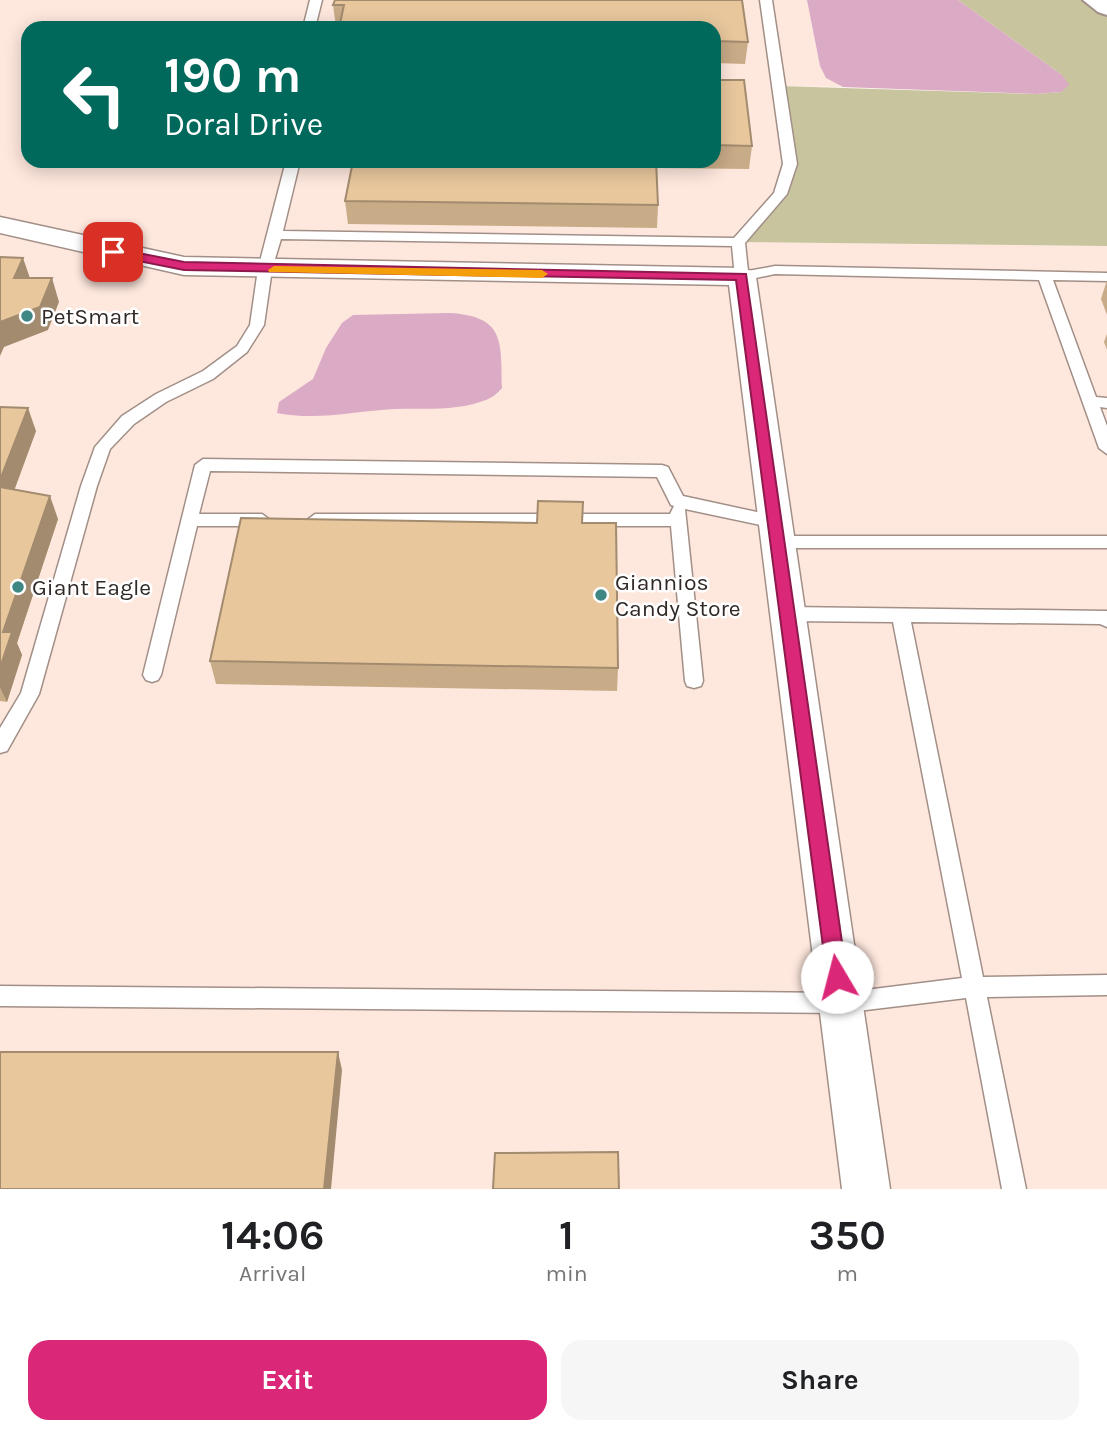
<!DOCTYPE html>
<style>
:root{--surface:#fff;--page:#f6f6f6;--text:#202124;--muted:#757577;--accent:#db2777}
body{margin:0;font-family:Karla,sans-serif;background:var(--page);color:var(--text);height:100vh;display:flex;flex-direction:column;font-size:26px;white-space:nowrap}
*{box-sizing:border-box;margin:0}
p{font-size:23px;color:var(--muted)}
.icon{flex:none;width:38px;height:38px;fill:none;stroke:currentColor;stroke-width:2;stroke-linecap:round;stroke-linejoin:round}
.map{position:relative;height:1189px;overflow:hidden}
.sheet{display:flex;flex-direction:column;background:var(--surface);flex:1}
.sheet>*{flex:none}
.top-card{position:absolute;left:21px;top:21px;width:700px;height:147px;border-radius:21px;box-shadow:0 4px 18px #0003;background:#00695c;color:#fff;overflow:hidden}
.pin{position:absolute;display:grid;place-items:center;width:60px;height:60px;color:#fff;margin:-30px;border-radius:14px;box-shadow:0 4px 10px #0006}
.me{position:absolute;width:77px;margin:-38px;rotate:352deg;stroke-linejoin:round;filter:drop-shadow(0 0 5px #0008)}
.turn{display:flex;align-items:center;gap:24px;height:147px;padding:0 28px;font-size:32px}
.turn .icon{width:91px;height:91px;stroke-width:2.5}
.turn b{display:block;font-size:49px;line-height:60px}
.eta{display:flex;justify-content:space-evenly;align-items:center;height:119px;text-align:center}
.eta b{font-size:42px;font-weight:700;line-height:49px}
.cta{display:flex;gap:14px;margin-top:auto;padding:14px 28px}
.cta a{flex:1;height:80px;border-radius:21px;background:var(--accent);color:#fff;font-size:28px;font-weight:700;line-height:80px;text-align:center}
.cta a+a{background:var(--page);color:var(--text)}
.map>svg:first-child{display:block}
.built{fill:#fee7dd;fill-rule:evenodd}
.green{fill:#c7c49e}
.water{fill:#dbaac4}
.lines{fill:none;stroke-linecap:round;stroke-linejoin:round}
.service-casing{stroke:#a28f87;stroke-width:3}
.minor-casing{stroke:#a28f87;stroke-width:3}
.motorway-casing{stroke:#a28f87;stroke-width:4}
.service{fill:#fff;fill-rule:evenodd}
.minor{fill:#fff;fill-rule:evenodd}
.motorway{fill:#fff;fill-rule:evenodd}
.wall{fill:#c8ab87}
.shaded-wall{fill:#a28b6e}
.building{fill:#e8c79d;stroke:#a28b6e;stroke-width:2}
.route{fill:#db2777;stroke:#8e194d;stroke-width:2}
.slow{fill:#f59e0b}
.poi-dot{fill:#3f8783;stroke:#fff;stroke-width:2.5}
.labels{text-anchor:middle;stroke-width:5;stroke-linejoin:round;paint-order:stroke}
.poi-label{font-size:23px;fill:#312926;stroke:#fff;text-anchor:start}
</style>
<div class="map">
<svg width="1107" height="1189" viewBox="0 0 1107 1189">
<rect width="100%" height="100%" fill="#fcf4f0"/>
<path class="built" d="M0,0h807l13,66 6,12 17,9 -64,-1 11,78 -10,30 -41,48 368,4v943h-1107zM28,28h686v133h-686z"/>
<polygon class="green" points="958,0 1096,0 1107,7 1107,246 738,242 765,212 790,164 779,86 1036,94 1061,92 1062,75"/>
<g class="water">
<polygon points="807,0 958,0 1062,75 1069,85 1061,92 1036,94 843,87 826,78 820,66"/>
<path d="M449,313c56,3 52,28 53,75 -7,8 -12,11 -22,14 -27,9 -57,6 -85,7 -40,2 -78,12 -118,4l2,-11 34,-23 13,-31 16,-25 11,-8z"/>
</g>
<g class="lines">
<g class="service-casing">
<g id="service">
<polygon points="310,0 322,0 315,28 303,28"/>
<polygon points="760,0 772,0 797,164 787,194 745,243 748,271 775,266 1107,273 1107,281 1053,280 1096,397 1107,398 1107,408 1100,407 1107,426 1107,454 1099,448 1039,280 775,274 742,281 735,277 732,246 281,239 272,269 264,325 247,352 213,379 166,402 134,424 110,449 97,486 39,694 7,751 0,753 0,728 21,693 81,486 95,447 122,416 156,394 203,371 237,346 250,325 258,269 286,161 300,161 283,231 734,238 774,193 783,164"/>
<polygon points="203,459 662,465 668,467 683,496 775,516 783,522 775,528 685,509 703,681 701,686 694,688 687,686 685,681 671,526 315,526 307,520 315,514 670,514 674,506 671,505 657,477 210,471 199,514 262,514 270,520 262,526 197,526 161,675 158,680 152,682 146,680 143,675 195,465"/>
<polygon points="778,536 1107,536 1107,548 778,548 770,542"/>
<polygon points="788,607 1107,611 1107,627 1100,624 911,622 983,977 1107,975 1107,995 987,997 1026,1189 1002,1189 966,998 841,1013 0,1006 0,986 841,993 962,978 893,622 788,621 782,619 779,614 782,609"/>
</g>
</g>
<g class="minor-casing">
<polygon id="minor" points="0,217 184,257 742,268 752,271 756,277 890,1189 842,1189 729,285 184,275 0,233"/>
</g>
<g class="motorway-casing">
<polygon id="motorway" points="1083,0 1107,0 1107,15 1098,12"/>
</g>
<use href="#service" class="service"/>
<use href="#minor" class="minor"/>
<use href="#motorway" class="motorway"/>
</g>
<g class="wall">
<polygon points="335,0 742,0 748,42 745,64 714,63 714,28 339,28 340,27 336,27 333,5"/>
<polygon points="714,80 752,146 749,169 657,168 658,205 657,228 348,224 345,201 353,161 714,161"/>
<polygon points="1107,280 1107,315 1101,299"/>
<polygon points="1107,334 1107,350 1104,342"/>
<polygon points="0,407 36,431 14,490 58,519 17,643 22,655 7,702 0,701"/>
<polygon points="537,523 582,523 618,668 617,691 216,684 210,661"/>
</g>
<g class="shaded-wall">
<polygon points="23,258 31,281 14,278"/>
<polygon points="52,278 59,302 48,330 4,347 0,356 0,322"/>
<polygon points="28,408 36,431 7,510 0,493 0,480"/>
<polygon points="50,496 58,519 17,643 22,655 7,702 0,687 0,668 3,632"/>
<polygon points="338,1052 342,1070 331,1189 324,1189"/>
</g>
<g class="building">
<polygon points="335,0 742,0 748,42 714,41 714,28 339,28 344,5 333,5"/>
<polygon points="714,80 744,80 752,146 714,145"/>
<polygon points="353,161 656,161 658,205 345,201"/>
<polygon points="0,257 23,258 14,278 52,278 40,307 0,322"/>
<polygon points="0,407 28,408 0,480"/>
<polygon points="0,487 50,496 3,632 12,632 0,668"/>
<polygon points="538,501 583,502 582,523 616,523 618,668 210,661 241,518 537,523"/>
<polygon points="0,1052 338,1052 324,1189 0,1189"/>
<polygon points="618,1152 619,1189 493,1189 495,1153"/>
</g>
<polygon class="route" points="113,248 184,262 746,274 847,977 844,984 837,986 830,984 827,977 736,280 184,270 108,255 107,252"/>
<polygon class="slow" points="274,266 542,270 548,274 542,278 269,272 268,270"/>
<g class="poi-dot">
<circle cx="27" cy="316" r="7"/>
<circle cx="18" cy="587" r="7"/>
<circle cx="601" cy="595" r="7"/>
</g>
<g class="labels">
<g class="poi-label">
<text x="41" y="324">PetSmart</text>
<text x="615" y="590">Giannios<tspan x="615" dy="26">Candy Store</tspan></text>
<text x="32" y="595">Giant Eagle</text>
</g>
</g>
</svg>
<div class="pin" style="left:113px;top:252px;background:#d93025"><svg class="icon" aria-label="arrive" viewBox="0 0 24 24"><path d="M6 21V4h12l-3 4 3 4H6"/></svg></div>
<svg class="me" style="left:837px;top:977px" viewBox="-20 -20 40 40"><circle r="19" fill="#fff"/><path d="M0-13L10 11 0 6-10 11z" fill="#db2777"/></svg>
<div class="top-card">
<div class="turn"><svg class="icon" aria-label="left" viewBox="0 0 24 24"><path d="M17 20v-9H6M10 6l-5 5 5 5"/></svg><div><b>190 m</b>Doral Drive</div></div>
</div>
</div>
<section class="sheet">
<div class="eta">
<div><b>14:06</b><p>Arrival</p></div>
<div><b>1</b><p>min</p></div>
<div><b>350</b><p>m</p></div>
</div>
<div class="cta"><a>Exit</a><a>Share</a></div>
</section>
